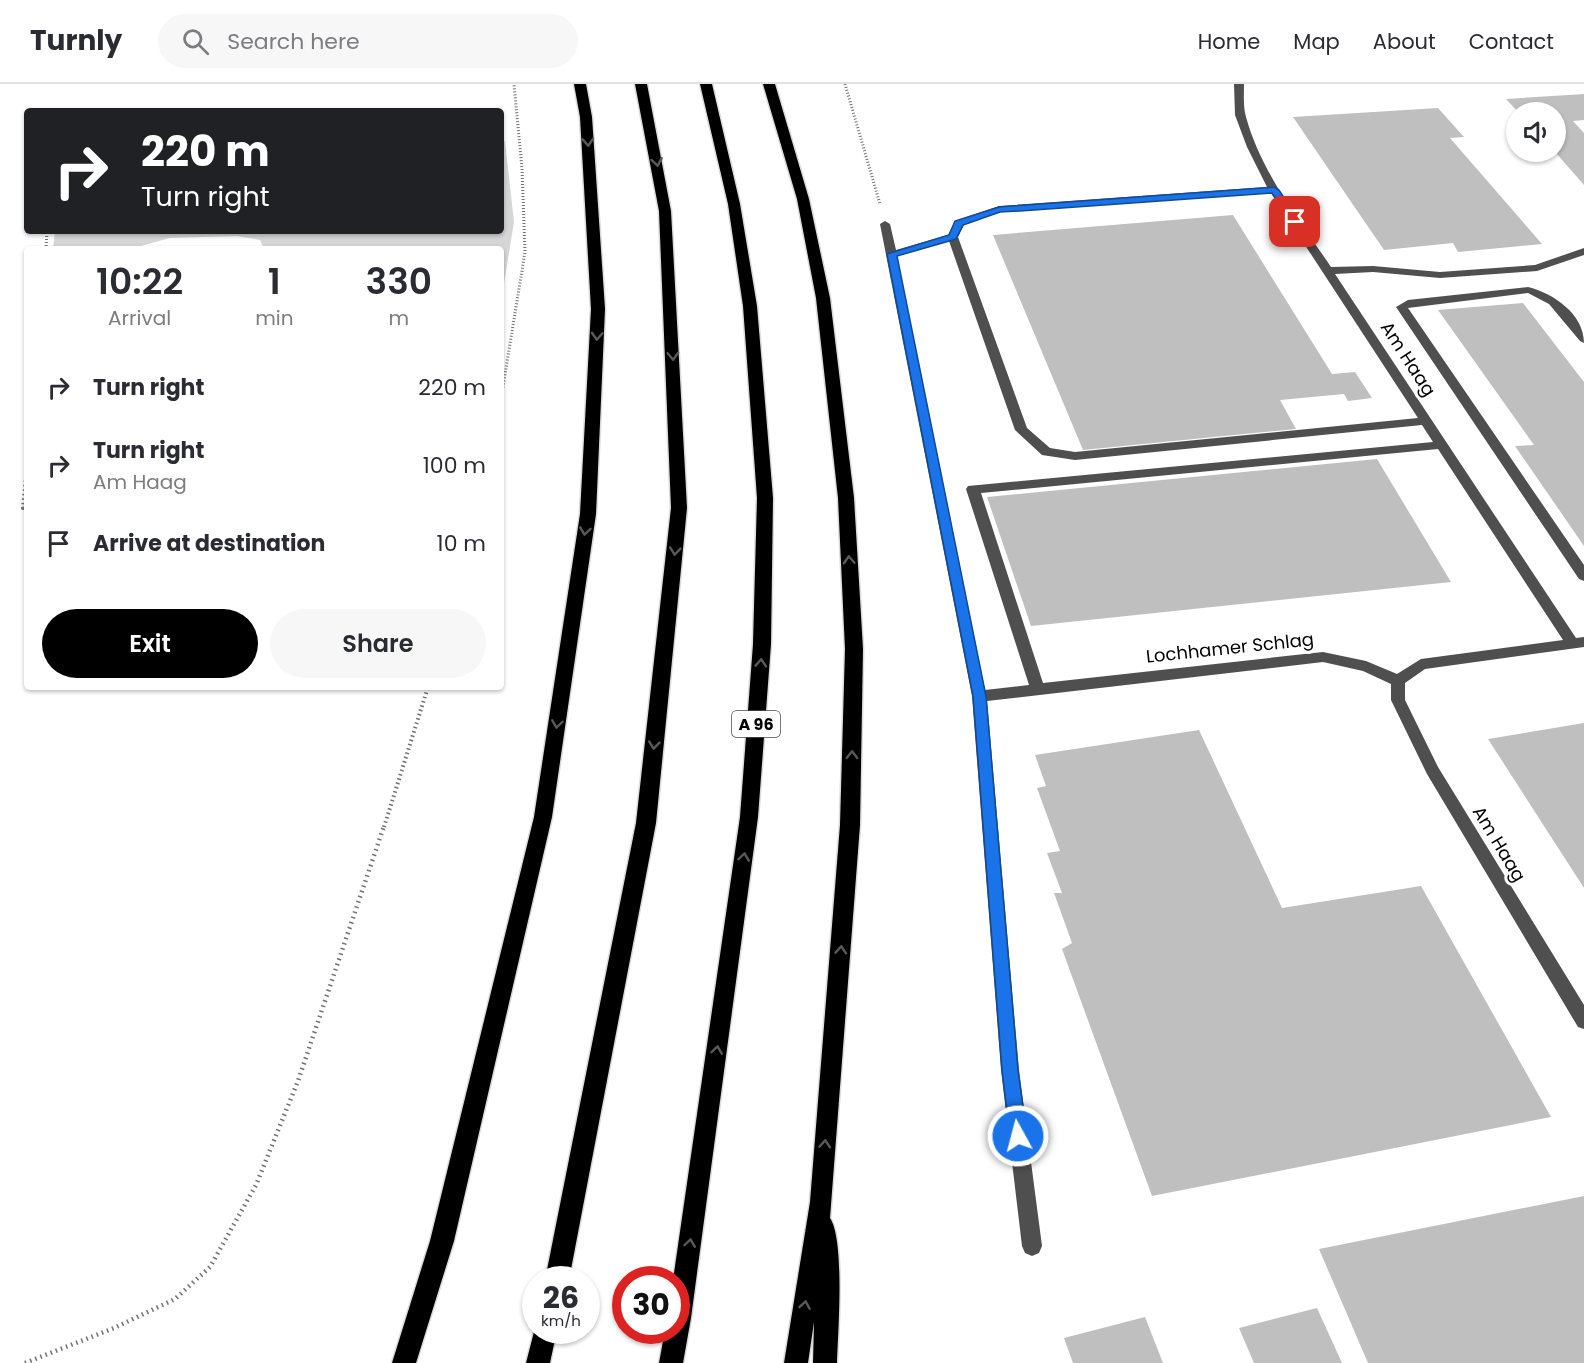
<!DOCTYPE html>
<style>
:root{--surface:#fff;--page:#f7f7f7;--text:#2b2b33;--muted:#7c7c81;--line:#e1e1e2;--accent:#000}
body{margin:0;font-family:Poppins,sans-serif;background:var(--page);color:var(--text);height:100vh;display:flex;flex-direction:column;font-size:22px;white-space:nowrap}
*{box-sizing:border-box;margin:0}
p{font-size:20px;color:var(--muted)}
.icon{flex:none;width:33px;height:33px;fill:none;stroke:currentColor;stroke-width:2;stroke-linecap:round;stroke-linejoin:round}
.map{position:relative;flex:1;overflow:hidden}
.panel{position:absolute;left:24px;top:162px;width:480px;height:444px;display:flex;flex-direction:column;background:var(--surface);border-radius:6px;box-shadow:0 2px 4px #0004}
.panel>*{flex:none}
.hud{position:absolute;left:24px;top:24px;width:480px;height:126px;border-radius:6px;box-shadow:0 2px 4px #0004;background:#202124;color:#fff;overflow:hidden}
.controls{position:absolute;left:1506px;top:18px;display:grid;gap:12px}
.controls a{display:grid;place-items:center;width:60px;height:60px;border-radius:50%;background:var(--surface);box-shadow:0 2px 4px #0004;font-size:30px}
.speed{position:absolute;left:522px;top:1182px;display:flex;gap:12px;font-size:30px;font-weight:700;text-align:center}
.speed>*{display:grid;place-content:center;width:78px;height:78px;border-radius:50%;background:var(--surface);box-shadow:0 2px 4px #0004;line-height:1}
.speed small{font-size:15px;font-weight:400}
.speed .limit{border:9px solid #d22;background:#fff;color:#111}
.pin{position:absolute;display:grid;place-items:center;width:51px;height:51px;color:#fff;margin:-26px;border-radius:12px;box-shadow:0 3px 9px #0006}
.me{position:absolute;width:66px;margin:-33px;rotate:353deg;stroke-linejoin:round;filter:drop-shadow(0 0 4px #0008)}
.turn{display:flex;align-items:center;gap:21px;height:126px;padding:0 18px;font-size:27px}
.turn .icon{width:78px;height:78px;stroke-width:2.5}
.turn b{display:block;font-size:42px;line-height:51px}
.eta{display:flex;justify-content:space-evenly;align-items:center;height:102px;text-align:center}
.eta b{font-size:36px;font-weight:600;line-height:42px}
.button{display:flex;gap:12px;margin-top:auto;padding:12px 18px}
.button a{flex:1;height:69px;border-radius:36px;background:var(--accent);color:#fff;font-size:24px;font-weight:600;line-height:69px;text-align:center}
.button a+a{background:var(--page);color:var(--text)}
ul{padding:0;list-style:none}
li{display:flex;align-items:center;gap:18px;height:78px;padding:0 18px}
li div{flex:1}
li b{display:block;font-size:22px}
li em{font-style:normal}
header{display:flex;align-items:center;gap:36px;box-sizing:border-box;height:84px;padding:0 30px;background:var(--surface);border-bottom:2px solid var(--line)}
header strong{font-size:28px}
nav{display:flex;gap:33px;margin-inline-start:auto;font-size:21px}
.search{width:420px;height:54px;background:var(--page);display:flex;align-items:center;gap:15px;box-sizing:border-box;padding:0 21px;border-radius:33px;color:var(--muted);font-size:22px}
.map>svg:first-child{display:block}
.green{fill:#d6d6d6}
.building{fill:#bfbfbf}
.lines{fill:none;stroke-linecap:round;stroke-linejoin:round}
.highway-casing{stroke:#dbdbdb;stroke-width:3}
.path-far2{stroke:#717171;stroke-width:3;stroke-dasharray:1 2;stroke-linecap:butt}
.path-far1{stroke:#717171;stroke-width:4;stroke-dasharray:1.5 3;stroke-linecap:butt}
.path{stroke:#717171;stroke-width:4.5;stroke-dasharray:1.5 4;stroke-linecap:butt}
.minor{fill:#4f4f4f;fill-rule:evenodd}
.highway{fill:#000;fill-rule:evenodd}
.oneway{stroke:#595959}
.route{fill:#1a73e8;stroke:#114b97;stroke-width:1.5}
.labels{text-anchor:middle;stroke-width:6;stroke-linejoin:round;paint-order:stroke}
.shield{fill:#fff;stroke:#4c4c4c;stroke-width:1.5}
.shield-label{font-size:16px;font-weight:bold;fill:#000}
.street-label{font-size:18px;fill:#000;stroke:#fff}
</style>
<header>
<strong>Turnly</strong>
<div class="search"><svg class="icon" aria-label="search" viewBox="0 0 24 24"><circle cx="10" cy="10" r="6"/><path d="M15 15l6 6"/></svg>Search here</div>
<nav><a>Home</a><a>Map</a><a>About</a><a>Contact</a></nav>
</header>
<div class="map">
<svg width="1584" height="1279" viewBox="0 0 1584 1279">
<rect width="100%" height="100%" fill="#fff"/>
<polygon class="green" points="505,57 514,138 501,218 501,165 264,165 260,156 237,152 170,154 130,165 53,165 55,147 501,147 501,58"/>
<g class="building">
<polygon points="1584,10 1584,36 1573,37 1584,49 1584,101 1556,69 1556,28 1518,28 1506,15"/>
<polygon points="1438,24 1464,53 1450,54 1542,160 1458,168 1453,159 1384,166 1293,33"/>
<polygon points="1233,131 1332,290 1355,288 1372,314 1348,317 1344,310 1280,316 1296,345 1083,366 993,151"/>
<polygon points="1523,219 1584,298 1584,462 1515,362 1534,361 1438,226"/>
<polygon points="1377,375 1451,498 1031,542 987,413"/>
<polygon points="1584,639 1584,804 1488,655"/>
<polygon points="1199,646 1282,824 1421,802 1551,1033 1152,1112 1062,865 1072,859 1054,809 1062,809 1047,769 1060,767 1037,704 1046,702 1035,671"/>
<polygon points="1584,1112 1584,1279 1368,1279 1319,1165"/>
<polygon points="1317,1224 1342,1279 1254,1279 1239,1244"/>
<polygon points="1145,1233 1163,1279 1073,1279 1064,1254"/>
</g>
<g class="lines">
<g class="highway-casing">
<g id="highway">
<polygon points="574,0 586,0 592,33 605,225 596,430 552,733 454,1157 416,1279 392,1279 430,1157 534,733 580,430 591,225 580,33"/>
<polygon points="635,0 647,0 671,127 687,424 656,739 569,1196 545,1196 636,739 671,424 659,127"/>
<polygon points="700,0 712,0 740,120 757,222 773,414 771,560 758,733 691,1234 683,1279 659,1279 665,1246 676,1246 676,1196 673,1196 740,733 753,560 757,414 743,222 728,120"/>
<path d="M763,0h12l34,115 21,99 24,200 9,151 -3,176 -30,393c15,22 8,115 7,145h-24l1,-41 -6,41h-24l26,-161 30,-377 5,-176 -7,-151 -22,-200 -19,-99z"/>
<polygon points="536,1240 536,1246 557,1246 550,1279 526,1279"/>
</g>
</g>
<g class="path-far2">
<polyline points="845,0 880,120"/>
<polyline points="46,165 47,147"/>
<polyline points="501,315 525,168 522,85 514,0"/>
</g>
<g class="path-far1">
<polyline points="27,383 23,424 27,423"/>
<polyline points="384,743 428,603"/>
</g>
<polyline class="path" points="25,1279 114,1244 175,1215 210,1183 256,1101 298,997 384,742"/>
<g class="minor">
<path d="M1234,0h10c0,10 -1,23 2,33 15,55 54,104 85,150l42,-1 67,6 95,-7 49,-17v7l-47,16 -97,7 -67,-6 -38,2 241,364 8,-1v10l-159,22 -20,14v17l33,67 146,238v24l-6,-2 -151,-253 -36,-74v-16l-28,-13 -40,-9 -336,39 32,369 23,176 -3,7 -7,3 -7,-3 -3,-7 -21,-176 -29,-374 -92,-472 5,-3 5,3 6,26 52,-15 7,-14 44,-15 268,-19 -20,-40 -12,-32zM1271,109l147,225 -343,34 -25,-4 -23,-20 -69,-191 6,-12 36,-13zM949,157l66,189 27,25 33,5 347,-35 11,17 -465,44 -2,3 63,196 -44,5 -88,-434zM1438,365l125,191 -142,19 -24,15 -31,-13 -43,-9 -280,31 -62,-190z"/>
<path d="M1528,203c25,6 56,27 56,56l-4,-2 -31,-37 -21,-11 -120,15 176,257v16l-5,-2 -183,-272 12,-7z"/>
</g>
<use href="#highway" class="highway"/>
</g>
<defs><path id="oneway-chevron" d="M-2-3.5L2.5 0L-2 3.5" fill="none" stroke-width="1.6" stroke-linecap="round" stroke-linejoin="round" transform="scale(1.5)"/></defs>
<g class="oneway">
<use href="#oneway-chevron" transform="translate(588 58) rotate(86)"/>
<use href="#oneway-chevron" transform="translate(657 78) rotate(80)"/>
<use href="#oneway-chevron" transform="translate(597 252) rotate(93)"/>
<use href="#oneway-chevron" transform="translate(673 272) rotate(88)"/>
<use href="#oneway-chevron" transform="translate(585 447) rotate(98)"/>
<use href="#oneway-chevron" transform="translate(675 467) rotate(96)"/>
<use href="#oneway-chevron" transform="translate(849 476) rotate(-93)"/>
<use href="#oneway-chevron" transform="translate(761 579) rotate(-86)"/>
<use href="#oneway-chevron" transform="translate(557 640) rotate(98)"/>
<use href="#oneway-chevron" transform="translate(654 661) rotate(96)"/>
<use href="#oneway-chevron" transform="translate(852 671) rotate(-89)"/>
<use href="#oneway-chevron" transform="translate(744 773) rotate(-82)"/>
<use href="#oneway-chevron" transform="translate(841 866) rotate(-86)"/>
<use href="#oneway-chevron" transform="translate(717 966) rotate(-82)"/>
<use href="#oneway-chevron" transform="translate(825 1060) rotate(-86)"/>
<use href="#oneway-chevron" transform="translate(690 1159) rotate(-82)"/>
<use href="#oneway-chevron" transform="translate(805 1221) rotate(-81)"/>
</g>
<polygon class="route" points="1274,103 1279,106 1300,138 1299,140 1292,140 1272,109 1020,127 1000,128 963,141 956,155 897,172 986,612 1018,986 1027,1052 1024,1058 1018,1060 1012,1058 1010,1052 1002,986 973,612 887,170 949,151 955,137 999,123"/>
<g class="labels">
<rect class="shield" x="732" y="627" width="48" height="26" rx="4.5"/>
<g class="shield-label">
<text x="756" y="646">A 96</text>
</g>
<g class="street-label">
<text transform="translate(1408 275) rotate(57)" y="6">Am Haag</text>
<text transform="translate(1230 564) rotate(-6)" y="6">Lochhamer Schlag</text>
<text transform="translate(1499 760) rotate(59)" y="6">Am Haag</text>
</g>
</g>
</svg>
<div class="controls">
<a><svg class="icon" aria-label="sound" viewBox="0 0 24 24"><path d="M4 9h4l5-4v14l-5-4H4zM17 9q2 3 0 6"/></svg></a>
</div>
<div class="speed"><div>26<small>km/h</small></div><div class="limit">30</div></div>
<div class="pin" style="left:1295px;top:138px;background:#d93025"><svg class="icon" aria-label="arrive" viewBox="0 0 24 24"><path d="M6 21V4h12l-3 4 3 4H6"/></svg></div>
<svg class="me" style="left:1018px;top:1052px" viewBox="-20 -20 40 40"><circle r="17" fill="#1a73e8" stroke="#fff" stroke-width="3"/><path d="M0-11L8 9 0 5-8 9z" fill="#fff"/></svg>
<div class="hud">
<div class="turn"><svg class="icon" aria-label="right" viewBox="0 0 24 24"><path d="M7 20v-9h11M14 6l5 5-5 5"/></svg><div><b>220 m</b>Turn right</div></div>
</div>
<section class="panel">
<div class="eta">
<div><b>10:22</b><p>Arrival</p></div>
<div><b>1</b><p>min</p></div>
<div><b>330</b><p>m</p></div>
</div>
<ul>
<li><svg class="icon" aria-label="right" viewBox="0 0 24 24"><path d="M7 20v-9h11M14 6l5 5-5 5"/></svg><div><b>Turn right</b></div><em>220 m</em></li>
<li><svg class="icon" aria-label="right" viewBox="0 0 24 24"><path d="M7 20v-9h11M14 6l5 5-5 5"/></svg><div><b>Turn right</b><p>Am Haag</p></div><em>100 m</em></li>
<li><svg class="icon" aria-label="arrive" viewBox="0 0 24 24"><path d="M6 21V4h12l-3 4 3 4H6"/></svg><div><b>Arrive at destination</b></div><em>10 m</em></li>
</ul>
<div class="button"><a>Exit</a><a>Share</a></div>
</section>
</div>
